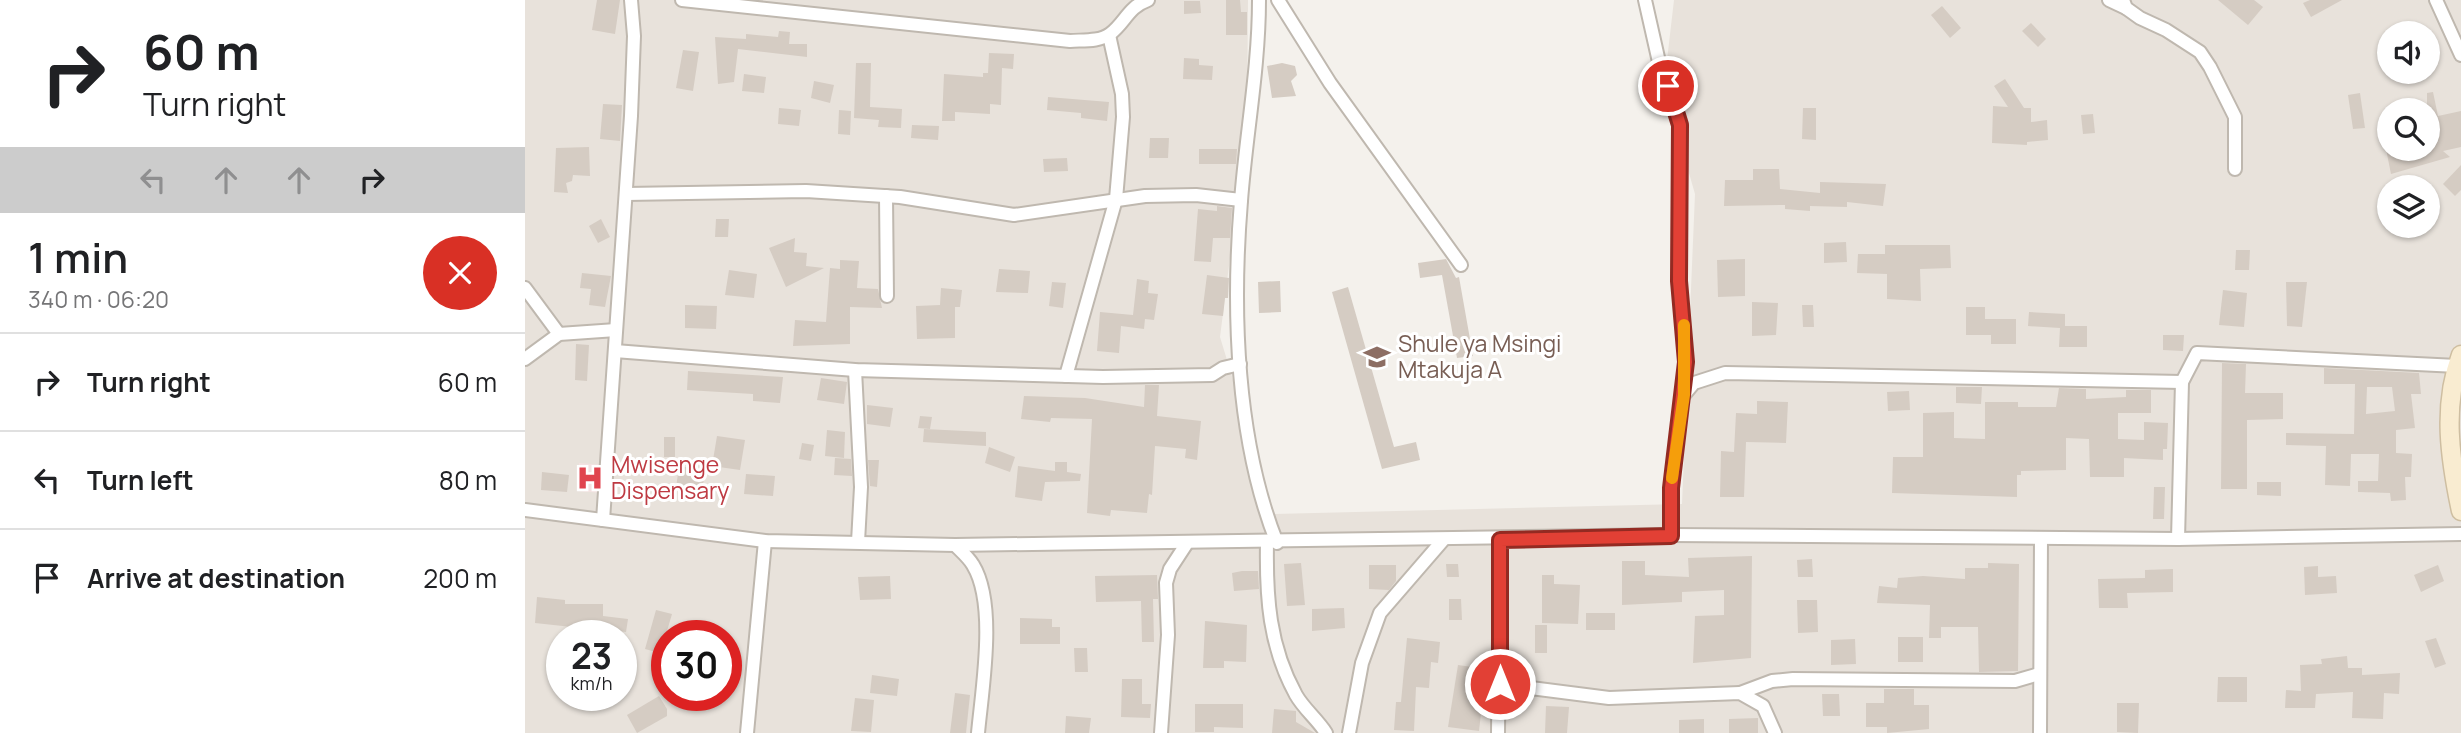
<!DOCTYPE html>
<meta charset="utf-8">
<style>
:root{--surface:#fff;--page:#f2f2f2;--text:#202124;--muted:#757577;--line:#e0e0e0}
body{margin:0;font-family:Manrope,sans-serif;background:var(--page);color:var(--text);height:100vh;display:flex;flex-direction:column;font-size:26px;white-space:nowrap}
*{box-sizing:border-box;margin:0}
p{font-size:23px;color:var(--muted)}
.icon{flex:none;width:38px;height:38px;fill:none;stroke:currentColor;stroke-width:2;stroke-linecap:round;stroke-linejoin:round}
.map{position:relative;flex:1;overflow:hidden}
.sheet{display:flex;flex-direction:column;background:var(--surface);width:525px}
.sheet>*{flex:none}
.banner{background:#fff;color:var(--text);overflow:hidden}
.tools{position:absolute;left:1852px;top:21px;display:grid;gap:14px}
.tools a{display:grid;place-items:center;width:63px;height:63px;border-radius:50%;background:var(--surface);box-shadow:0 2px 5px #0004;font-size:35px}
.speed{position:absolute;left:21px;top:620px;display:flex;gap:14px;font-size:35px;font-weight:700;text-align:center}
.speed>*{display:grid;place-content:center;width:91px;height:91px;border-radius:50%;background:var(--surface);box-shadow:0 2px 5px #0004;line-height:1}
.speed small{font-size:18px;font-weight:400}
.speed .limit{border:10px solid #d22;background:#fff;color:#111}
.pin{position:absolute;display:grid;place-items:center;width:60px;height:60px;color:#fff;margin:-30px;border:4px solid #fff;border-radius:50%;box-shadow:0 2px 7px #0007}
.me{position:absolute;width:77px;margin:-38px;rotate:0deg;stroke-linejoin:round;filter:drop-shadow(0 0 5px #0008)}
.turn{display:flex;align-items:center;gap:24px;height:147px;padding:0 28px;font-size:32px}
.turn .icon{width:91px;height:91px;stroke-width:2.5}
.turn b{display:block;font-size:49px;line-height:60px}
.lanes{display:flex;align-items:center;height:66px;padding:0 28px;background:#0003;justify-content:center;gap:35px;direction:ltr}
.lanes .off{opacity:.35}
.round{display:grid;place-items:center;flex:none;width:74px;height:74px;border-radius:37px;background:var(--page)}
.head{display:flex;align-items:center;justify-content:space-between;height:119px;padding:0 28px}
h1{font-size:42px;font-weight:600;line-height:52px}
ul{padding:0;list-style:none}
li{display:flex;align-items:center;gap:21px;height:98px;padding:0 28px;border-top:2px solid var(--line)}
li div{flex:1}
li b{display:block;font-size:26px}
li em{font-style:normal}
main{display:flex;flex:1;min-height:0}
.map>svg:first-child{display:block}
.residential{fill:#e8e2db;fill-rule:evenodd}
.medical{fill:#f3e2e1}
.building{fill:#d5ccc3;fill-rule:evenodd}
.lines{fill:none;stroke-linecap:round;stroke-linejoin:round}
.street-casing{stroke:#bfb8af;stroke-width:16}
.secondary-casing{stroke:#cebea1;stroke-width:21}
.street{stroke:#fff;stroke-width:12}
.secondary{stroke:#f9ecd1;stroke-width:18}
.route-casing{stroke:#932a22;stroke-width:18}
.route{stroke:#e24035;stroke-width:12}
.slow{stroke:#f59e0b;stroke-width:12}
.labels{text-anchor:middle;stroke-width:6;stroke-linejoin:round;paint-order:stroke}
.education-label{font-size:23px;fill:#785e54;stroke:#fff;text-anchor:start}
.health-label{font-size:23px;fill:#be3a42;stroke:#fff;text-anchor:start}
</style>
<main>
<section class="sheet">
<div class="banner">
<div class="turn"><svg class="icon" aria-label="right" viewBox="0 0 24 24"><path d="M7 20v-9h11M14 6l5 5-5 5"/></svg><div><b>60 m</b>Turn right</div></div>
<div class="lanes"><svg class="icon off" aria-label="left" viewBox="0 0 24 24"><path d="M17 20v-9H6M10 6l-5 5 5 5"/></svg><svg class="icon off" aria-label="ahead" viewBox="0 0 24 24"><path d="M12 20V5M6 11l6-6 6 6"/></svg><svg class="icon off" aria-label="ahead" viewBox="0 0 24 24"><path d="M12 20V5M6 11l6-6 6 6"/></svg><svg class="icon" aria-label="right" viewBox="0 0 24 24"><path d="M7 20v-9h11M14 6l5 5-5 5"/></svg></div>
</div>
<div class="head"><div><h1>1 min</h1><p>340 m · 06:20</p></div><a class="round" style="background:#d93025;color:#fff"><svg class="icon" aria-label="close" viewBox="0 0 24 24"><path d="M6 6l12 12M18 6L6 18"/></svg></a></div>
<ul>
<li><svg class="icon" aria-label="right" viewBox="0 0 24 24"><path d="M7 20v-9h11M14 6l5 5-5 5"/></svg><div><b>Turn right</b></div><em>60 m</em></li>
<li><svg class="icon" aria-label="left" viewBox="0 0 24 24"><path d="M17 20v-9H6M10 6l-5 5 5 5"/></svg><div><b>Turn left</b></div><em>80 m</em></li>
<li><svg class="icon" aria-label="arrive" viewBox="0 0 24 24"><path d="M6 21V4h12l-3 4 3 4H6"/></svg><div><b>Arrive at destination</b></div><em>200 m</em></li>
</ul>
</section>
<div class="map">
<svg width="1936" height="733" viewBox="0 0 1936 733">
<rect width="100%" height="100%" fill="#f4f1ec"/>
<path class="residential" d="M0,0h723l-1,123 -27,214 54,177 408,-10 13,-310 -31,-108 10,-86h787v733h-1936zM1864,33h38v39h-38zM1864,110h38v39h-38zM1864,187h38v39h-38zM37,635h59v60h-59zM142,635h59v60h-59z"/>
<polygon class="medical" points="54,463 79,465 77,493 52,491"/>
<g class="building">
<polygon points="72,0 95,0 90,34 67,30"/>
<polygon points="701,0 715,0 716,12 722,12 722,35 701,35"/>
<polygon points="1693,0 1729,0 1738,7 1723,25"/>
<polygon points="1785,0 1817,0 1786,17 1778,3"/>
<polygon points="659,1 675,1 676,13 659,14"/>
<polygon points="1417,6 1436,28 1425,38 1406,15"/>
<polygon points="1506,23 1521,39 1513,47 1497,31"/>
<polygon points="254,31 265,32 264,44 282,44 282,57 213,49 209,82 193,84 190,37 221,39 221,34 253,37"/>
<polygon points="158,50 174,52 168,91 151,88"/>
<polygon points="464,53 489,54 488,69 477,68 476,105 465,104 465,114 430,112 430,121 417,121 419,74 458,77 458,73 463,73"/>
<polygon points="659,58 674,59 674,65 688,66 687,80 658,79"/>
<polygon points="331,63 346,63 345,107 377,109 376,128 353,127 354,120 329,118"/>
<polygon points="757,63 770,66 772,75 766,81 771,96 747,98 742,66"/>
<polygon points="219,74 241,77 239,93 217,91"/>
<polygon points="1480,79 1499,108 1506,108 1506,122 1522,120 1523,140 1502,142 1502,145 1467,143 1468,106 1483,107 1469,86"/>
<polygon points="289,81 309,85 305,103 286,98"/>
<polygon points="1908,92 1913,116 1936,111 1936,147 1918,151 1925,157 1866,174 1861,149 1902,149 1902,93"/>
<polygon points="1835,93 1840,128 1828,129 1823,95"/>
<polygon points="523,97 584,102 582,121 556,118 556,113 522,110"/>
<polygon points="78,104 97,105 95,141 75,139"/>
<polygon points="254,108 276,110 274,126 253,124"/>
<polygon points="1278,108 1291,108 1291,140 1277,139"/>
<polygon points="314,110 326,111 325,135 313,134"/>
<polygon points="1568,114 1570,133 1558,134 1556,115"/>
<polygon points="387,125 414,126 413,140 386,138"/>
<polygon points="625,138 644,138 643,158 624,158"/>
<polygon points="64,147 65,176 48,175 47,181 41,183 43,193 29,192 31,148"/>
<polygon points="674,149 712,149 711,164 674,164"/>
<polygon points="542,158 543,171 519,172 518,159"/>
<polygon points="1936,165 1936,190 1930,196 1918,184"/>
<polygon points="1228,169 1254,169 1255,189 1295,193 1295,182 1361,184 1358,206 1322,202 1322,207 1285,206 1285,211 1260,209 1260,205 1199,206 1200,180 1228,180"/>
<polygon points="692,206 707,208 705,238 688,238 686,262 669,261 673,209 692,211"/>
<polygon points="76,219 85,237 73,243 64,226"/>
<polygon points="191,219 204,219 203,237 190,237"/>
<polygon points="270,238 269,252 282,253 281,266 299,268 261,287 244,248"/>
<polygon points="1321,242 1322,262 1299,263 1299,243"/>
<polygon points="1360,245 1425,245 1426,268 1395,269 1396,301 1362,299 1362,274 1332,273 1333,254 1360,254"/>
<polygon points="1711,250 1725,250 1724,270 1710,270"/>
<polygon points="921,259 931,278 934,277 948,356 932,358 917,275 895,278 893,263"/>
<polygon points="1220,259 1220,296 1193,297 1192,260"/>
<polygon points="315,260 334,261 332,288 353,289 357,308 325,307 325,344 268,346 270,320 301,322 305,268 315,269"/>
<polygon points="474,269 505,271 503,293 471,292"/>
<polygon points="204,270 232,274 229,298 200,295"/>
<polygon points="57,273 86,276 80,307 64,305 66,289 55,288"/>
<polygon points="682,275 704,278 703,298 700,298 698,316 677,314"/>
<polygon points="612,279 624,281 623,293 633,294 629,320 620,319 619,329 596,326 594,353 572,351 575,312 608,315"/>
<polygon points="755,281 756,312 734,313 733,282"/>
<polygon points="527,282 541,283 538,308 524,306"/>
<polygon points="1761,282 1782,282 1777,327 1762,326"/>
<polygon points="823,287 869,447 891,442 895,460 857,469 807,292"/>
<polygon points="416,288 437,290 435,307 430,307 430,338 392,339 391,306 415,305"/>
<polygon points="1698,290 1722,293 1719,327 1694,325"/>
<polygon points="1227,302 1253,303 1251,335 1227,336"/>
<polygon points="160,305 192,306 191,329 160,328"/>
<polygon points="1277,305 1288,305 1289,327 1278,327"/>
<polygon points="1441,307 1460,307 1460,319 1491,319 1491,344 1466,344 1466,335 1441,335"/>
<polygon points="1504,312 1540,314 1540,326 1562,326 1562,347 1534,347 1535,328 1503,326"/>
<polygon points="1638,335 1659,335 1658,351 1638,350"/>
<polygon points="51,344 64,345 62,381 50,380"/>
<polygon points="1697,363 1721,364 1720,393 1758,393 1758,419 1722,420 1722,489 1696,489"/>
<path d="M1799,368l95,5 2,21h-10l4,34 -19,2v23l16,1 -1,23h-6l1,23 -15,1 -1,-8 -32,-1v-11h20l1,-27h-28l-1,32 -25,-1 1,-39 -40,-1v-12l68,1 1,-50h-31zM1842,387h25l3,24 -29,3z"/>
<polygon points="163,371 258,377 255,403 228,401 228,394 162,390"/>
<polygon points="296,378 322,382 319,404 292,400"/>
<polygon points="620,385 634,385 632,416 676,421 672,460 660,458 661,449 630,446 627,495 624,494 622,513 586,510 585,516 562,513 567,419 526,418 525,422 496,419 499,396 560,398 619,407"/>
<polygon points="1431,387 1457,387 1456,404 1431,403"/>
<polygon points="1534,388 1561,389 1561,399 1601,397 1601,390 1626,390 1626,413 1593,413 1593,439 1619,440 1619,422 1643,423 1642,449 1638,449 1638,460 1599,458 1599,477 1565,477 1564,439 1541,438 1541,470 1496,471 1496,475 1492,475 1492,497 1367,493 1368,457 1398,457 1398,413 1429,412 1429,438 1460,439 1460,402 1493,402 1493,407 1531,407"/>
<polygon points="1384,391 1385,410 1363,411 1362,392"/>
<polygon points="1232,401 1263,402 1261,443 1221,442 1219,497 1195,497 1196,451 1209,452 1211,413 1232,414"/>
<polygon points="342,405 368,408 365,427 342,424"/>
<polygon points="395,416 407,417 405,429 393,428"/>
<polygon points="399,429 461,432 461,446 398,442"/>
<polygon points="302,430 320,432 319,458 300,456"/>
<polygon points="192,436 220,440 215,470 187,466"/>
<rect x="139" y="437" width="11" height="20"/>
<polygon points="277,443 289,445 286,461 274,459"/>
<polygon points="464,447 490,457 485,472 460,463"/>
<polygon points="310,458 326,459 327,476 309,475"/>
<polygon points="343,460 354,460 352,487 345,486"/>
<polygon points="530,462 542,462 542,472 556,474 555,481 520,482 517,501 490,497 493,466 530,471"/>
<polygon points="154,466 180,470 177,492 151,488"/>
<polygon points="17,472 44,475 42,492 16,490"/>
<polygon points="221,474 250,476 248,496 219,494"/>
<polygon points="1732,482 1756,482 1756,496 1732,495"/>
<polygon points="1629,487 1640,487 1639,519 1628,519"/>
<polygon points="1227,556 1226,658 1168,663 1170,616 1199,615 1199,590 1157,592 1157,602 1097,605 1097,561 1120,561 1120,575 1164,577 1163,558"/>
<polygon points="1287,559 1288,577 1273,577 1272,560"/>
<polygon points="776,563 780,605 762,606 759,564"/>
<polygon points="1463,563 1494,564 1493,671 1454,672 1453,627 1416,627 1416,638 1404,638 1405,605 1352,603 1354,586 1372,588 1373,578 1398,576 1440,579 1440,568 1463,568"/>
<polygon points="921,564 933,564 934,577 922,577"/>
<polygon points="844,565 871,565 871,581 864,590 844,589"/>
<polygon points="1913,565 1919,581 1896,592 1889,575"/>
<polygon points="1793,566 1793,577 1811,576 1812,593 1780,595 1779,567"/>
<polygon points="1648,569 1648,592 1602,593 1603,608 1574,608 1573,579 1620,578 1620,570"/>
<polygon points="717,571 733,571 734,589 709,591 707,573"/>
<polygon points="632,575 633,599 628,599 629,642 617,642 616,601 571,602 570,576"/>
<polygon points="1017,575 1029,575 1029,584 1055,585 1053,624 1017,623"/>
<polygon points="365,576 366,599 335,600 333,577"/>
<polygon points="12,597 40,600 40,604 78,604 78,616 103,619 101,632 78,629 78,635 56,635 56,628 10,623"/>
<polygon points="924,599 936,599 937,620 924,620"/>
<polygon points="1272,600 1292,600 1293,632 1273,633"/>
<polygon points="819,608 820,628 787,631 787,609"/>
<polygon points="131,610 147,614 142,631 142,655 120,649"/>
<rect x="1061" y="613" width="29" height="17"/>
<polygon points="495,618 527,619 527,627 535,627 535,644 495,644"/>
<polygon points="170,620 185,624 182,635 166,635"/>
<polygon points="680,621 722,625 721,662 699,661 699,668 678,668"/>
<rect x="1010" y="625" width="12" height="28"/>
<rect x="1373" y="637" width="25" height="25"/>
<polygon points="882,638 915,642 913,663 906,662 904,688 891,687 889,731 869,730 871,702 876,702"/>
<polygon points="1911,638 1921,664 1910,668 1900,641"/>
<polygon points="1330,639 1331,664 1306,665 1306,640"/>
<polygon points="549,648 562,648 563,672 550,672"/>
<polygon points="1822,656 1823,668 1837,668 1837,675 1875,673 1874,694 1859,693 1858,719 1827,718 1828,692 1791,694 1790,708 1760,708 1761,690 1776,691 1775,665 1797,664 1796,659"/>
<polygon points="933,665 961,669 954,731 923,727"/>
<polygon points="347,675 374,679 372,696 345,693"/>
<polygon points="1693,677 1722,677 1722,702 1692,702"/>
<polygon points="597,679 617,679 617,704 626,704 625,718 596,717"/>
<polygon points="1359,689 1389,689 1389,705 1404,705 1404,729 1362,733 1362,727 1341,727 1341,703 1359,703"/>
<polygon points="430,693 445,695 441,733 425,733"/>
<polygon points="1297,694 1314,694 1315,716 1298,716"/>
<polygon points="134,696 142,709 142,716 112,733 102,715"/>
<polygon points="330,698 349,700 346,732 326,731"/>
<polygon points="1592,703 1614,703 1613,733 1592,732"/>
<polygon points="670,704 718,704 718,728 689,727 689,732 670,732"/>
<polygon points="1021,706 1044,707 1042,733 1020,733"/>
<polygon points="749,709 771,711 771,722 790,733 747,733"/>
<polygon points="541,716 566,718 564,733 540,733"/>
<polygon points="1233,718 1233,733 1204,733 1204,719"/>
<polygon points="1179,719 1179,733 1154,733 1154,720"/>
</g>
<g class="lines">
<g class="street-casing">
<g id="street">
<path d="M157,0l388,41c12,-1 29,1 40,-7 15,-11 18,-27 38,-34"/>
<path d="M734,0c0,68 -13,134 -18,201 -9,110 -5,239 36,342"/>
<polyline points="753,0 805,83 936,265"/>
<polyline points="1120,0 1134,62 1155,125 1154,281 1161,362 1146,488 1146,535"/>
<polyline points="1584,0 1601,8"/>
<polyline points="1598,0 1601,8 1615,18 1641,30 1675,52 1685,67 1710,117 1710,169"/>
<polyline points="1911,0 1936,55"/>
<polyline points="101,194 281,191 375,197 489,215 620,196 671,195 716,200"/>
<polyline points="361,196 362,296"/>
<polyline points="0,288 34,334"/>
<polyline points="90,351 330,370 578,377 687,375 698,368 715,364"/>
<polyline points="0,359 34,334 91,330"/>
<polyline points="330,370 336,487 333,542"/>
<polyline points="541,376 591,199 598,117 597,94 584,35"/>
<polyline points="1159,395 1169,383 1200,373 1657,382"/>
<polyline points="0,510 240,541 430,545 1146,535 1653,539 1936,534"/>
<polyline points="78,520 106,116 109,36 106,0"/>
<polyline points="1653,539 1657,382 1672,353 1932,366"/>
<path d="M742,543c-1,54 2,103 29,152 8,14 21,24 30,38"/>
<path d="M430,545c6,6 14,13 18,20 24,39 9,124 5,168"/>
<polyline points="975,684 1084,698 1215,693 1238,706 1250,733"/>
<polyline points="1215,693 1247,681 1268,679 1490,681 1514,674"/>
<polyline points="222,733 240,541"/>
<polyline points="636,733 643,635 641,583 645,569 662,543"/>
<polyline points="824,733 837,663 855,613 919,539"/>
<polyline points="973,733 975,539"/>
<polyline points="1515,733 1516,538"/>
</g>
</g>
<g class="secondary-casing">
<path id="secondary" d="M1936,355c-19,51 -11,104 0,156"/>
</g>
<use href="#street" class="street"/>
<use href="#secondary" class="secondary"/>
</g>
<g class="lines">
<g class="route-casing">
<polyline id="route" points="975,684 975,540 1146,536 1146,488 1161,362 1154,281 1155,125 1143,86"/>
</g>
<use href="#route" class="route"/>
<polyline class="slow" points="1147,478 1159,395 1159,325"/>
</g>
<defs>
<g id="school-bare" transform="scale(2.1)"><path d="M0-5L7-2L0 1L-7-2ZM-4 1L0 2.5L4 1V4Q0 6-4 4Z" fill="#8d6e63" stroke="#fff" stroke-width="2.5" paint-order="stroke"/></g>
<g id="hospital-bare" transform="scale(2.1)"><path d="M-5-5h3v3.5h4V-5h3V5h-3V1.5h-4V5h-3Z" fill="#e0444e" stroke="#fff" stroke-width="2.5" paint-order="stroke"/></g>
</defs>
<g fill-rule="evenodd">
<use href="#school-bare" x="852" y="357"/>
<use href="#hospital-bare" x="65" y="478"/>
</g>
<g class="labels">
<g class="education-label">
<text x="873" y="352">Shule ya Msingi<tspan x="873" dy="26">Mtakuja A</tspan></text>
</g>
<g class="health-label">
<text x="86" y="473">Mwisenge<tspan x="86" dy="26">Dispensary</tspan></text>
</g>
</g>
</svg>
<div class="tools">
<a><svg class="icon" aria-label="sound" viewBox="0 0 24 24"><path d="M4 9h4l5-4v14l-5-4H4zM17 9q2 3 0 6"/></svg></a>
<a><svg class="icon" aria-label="search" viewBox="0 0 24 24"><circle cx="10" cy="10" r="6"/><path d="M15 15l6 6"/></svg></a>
<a><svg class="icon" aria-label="layers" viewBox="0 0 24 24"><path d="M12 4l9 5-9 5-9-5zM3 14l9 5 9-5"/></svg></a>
</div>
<div class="speed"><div>23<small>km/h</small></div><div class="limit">30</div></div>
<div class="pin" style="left:1143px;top:86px;background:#d93025"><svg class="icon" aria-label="arrive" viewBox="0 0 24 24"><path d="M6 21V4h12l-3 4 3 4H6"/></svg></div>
<svg class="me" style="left:975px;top:684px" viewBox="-20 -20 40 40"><circle r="17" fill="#e24035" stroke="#fff" stroke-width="3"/><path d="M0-11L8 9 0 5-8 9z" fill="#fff"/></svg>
</div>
</main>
